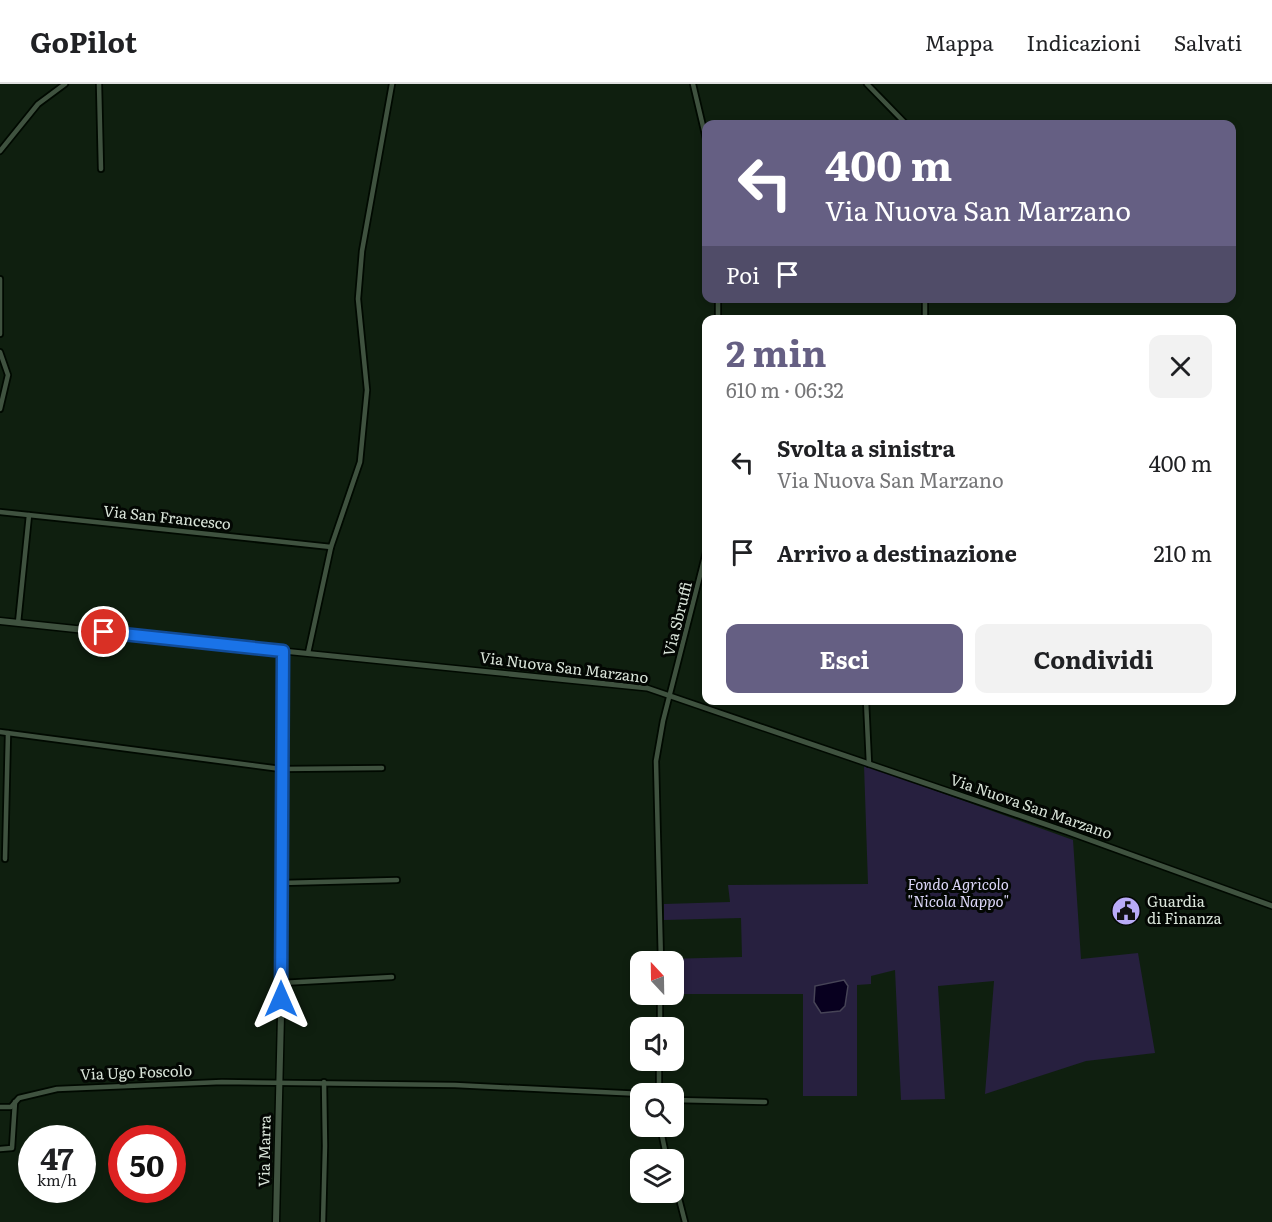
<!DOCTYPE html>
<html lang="it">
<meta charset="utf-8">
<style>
:root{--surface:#fff;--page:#f2f2f2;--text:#202124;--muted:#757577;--line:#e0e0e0;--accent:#655f83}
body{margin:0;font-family:Literata,serif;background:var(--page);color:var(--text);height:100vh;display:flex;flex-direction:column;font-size:22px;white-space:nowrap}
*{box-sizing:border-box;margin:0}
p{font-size:20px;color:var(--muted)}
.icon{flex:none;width:33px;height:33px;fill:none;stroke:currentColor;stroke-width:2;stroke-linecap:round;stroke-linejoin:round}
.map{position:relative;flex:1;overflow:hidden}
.details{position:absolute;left:702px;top:231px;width:534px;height:390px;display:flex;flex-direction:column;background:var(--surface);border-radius:12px;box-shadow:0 3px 9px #0003}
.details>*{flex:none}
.guide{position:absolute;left:702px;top:36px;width:534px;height:183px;border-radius:12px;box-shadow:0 3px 9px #0003;background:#655f83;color:#fff;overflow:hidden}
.needle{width:39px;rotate:338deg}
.tools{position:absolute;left:630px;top:867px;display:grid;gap:12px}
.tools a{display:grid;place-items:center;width:54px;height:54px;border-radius:12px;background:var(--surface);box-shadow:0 3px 9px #0003;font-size:30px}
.speed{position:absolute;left:18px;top:1041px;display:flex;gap:12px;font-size:30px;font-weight:700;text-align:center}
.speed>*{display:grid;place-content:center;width:78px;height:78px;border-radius:50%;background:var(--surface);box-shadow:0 3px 9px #0003;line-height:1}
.speed small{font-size:15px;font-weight:400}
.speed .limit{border:9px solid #d22;background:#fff;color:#111}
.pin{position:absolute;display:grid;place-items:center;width:51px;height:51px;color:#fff;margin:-26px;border:3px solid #fff;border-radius:50%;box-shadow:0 2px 6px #0007}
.me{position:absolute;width:66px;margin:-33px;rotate:0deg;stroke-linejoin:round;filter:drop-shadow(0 0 4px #0008)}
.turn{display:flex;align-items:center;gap:21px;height:126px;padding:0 24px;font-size:27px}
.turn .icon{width:78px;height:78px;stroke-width:2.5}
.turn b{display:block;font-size:42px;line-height:51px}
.then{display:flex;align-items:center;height:57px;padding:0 24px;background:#0003;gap:12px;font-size:22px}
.round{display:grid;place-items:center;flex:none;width:63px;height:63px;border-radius:12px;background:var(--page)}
.headline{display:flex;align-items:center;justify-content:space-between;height:102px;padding:0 24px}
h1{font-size:36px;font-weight:700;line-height:45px;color:var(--accent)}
.button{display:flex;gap:12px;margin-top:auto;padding:12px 24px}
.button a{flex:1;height:69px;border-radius:12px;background:var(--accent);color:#fff;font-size:24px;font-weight:700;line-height:69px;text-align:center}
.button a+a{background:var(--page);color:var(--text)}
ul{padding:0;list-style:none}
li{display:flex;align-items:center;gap:18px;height:90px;padding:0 24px}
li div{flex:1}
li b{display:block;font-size:22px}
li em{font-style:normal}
header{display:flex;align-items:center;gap:36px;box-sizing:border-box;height:84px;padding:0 30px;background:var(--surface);border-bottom:2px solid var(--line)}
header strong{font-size:28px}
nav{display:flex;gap:33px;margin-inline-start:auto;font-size:21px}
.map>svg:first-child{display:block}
.green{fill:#27203f}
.water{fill:#08001f;stroke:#474457;stroke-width:1.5}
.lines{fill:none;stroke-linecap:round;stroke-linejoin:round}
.minor-casing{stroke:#000900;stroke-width:8}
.tertiary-casing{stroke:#000900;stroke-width:8}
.secondary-casing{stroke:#000900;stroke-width:9}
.minor{stroke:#3f523f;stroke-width:4.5}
.tertiary{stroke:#3f523f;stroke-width:5}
.secondary{stroke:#3f523f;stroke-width:6}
.route-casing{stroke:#114b97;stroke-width:15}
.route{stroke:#1a73e8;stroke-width:10}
.labels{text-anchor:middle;stroke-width:6;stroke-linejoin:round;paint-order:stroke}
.street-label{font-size:15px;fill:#d9e4d9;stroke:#030703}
.park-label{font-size:15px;font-style:italic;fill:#dcd7f8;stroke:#030703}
.poi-label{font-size:15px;fill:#d9e4d9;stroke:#030703;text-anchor:start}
</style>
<header>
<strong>GoPilot</strong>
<nav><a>Mappa</a><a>Indicazioni</a><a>Salvati</a></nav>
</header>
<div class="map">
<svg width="1272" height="1138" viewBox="0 0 1272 1138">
<rect width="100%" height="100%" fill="#0f1f0f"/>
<polygon class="green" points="864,681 1073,756 1081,875 1138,869 1155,969 1086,977 985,1010 994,897 938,902 945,1015 901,1016 895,886 871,892 871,900 857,901 857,1012 803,1012 803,910 674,910 674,878 665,877 665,875 742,873 741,834 664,836 664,820 730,818 728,801 868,800"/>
<polygon class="water" points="844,896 848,902 845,922 840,927 821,929 814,918 815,902"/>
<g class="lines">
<g class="minor-casing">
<g id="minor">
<polyline points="99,0 101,85"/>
<polyline points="693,0 706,55"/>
<polyline points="867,0 906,40"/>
<polyline points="0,67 38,20 65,0"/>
<polyline points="0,195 0,250"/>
<polyline points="925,214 925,236"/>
<polyline points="718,236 718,214"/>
<polyline points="0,268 8,291 0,325"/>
<polyline points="0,428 331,463"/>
<polyline points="18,539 29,431"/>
<polyline points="308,569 331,463 360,378 367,306 358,215 362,167 392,0"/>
<polyline points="866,616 869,680"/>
<polyline points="0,648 281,685 382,684"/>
<polyline points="5,775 8,649"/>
<polyline points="281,799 397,796"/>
<polyline points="661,878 656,677 663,637 706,468"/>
<polyline points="281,899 392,893"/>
<polyline points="660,944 660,910"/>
<polyline points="659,1010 659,976"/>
<polyline points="674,1016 765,1018"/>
<polyline points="0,1023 11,1023 19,1014 57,1005 222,998 455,1001 642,1010"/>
<polyline points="660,1042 667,1076"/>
<polyline points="0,1065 12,1064 15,1018"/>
<polyline points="674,1095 685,1138"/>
<polyline points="323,1138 325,1062 324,998"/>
</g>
</g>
<g class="tertiary-casing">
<polyline id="tertiary" points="283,567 647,604 1068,748 1272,822"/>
</g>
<g class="secondary-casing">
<polyline id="secondary" points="0,537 283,567 281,931 276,1138"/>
</g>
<use href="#minor" class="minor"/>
<use href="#tertiary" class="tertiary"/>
<use href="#secondary" class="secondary"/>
</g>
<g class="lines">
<g class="route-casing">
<polyline id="route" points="104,548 283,567 281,915"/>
</g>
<use href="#route" class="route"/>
</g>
<defs>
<g id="civic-disc" transform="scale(1.5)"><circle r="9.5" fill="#b9abf7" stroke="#030703"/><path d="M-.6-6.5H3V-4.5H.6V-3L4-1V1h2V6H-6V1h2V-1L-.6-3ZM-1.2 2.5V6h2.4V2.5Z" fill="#111"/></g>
</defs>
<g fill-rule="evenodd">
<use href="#civic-disc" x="1126" y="827"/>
</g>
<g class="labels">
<g class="street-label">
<text transform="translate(167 434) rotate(6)" y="5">Via San Francesco</text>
<text transform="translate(678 535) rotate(-76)" y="5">Via Sbruffi</text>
<text transform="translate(564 584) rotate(7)" y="5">Via Nuova San Marzano</text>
<text transform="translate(1031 723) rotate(19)" y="5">Via Nuova San Marzano</text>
<text transform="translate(136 989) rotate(-2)" y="5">Via Ugo Foscolo</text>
<text transform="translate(265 1067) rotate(-89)" y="5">Via Marra</text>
</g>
<g class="park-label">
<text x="958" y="806">Fondo Agricolo<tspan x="958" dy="17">"Nicola Nappo"</tspan></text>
</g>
<g class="poi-label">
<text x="1147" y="823">Guardia<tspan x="1147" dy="17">di Finanza</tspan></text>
</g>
</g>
</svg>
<div class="tools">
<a><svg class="needle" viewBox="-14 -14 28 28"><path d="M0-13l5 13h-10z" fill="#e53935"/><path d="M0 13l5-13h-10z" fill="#757577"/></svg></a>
<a><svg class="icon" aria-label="sound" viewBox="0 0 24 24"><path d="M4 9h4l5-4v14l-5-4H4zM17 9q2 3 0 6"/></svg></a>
<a><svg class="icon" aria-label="search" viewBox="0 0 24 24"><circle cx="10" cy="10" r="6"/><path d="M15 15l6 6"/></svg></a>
<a><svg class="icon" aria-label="layers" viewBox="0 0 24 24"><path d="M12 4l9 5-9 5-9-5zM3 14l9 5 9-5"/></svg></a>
</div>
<div class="speed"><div>47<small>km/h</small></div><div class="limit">50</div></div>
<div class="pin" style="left:104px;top:548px;background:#d93025"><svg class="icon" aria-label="arrive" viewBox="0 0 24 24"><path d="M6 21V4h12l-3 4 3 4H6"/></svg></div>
<svg class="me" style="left:281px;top:915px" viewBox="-20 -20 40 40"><path d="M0-17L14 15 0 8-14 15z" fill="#1a73e8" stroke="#fff" stroke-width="4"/></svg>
<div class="guide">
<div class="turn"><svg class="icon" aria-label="left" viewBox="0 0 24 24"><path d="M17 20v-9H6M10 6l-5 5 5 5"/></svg><div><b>400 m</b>Via Nuova San Marzano</div></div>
<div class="then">Poi<svg class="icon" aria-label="arrive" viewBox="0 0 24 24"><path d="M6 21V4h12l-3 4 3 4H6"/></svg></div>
</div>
<section class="details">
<div class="headline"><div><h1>2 min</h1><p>610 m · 06:32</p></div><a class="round"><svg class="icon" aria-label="close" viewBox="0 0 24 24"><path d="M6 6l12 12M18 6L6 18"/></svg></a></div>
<ul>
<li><svg class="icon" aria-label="left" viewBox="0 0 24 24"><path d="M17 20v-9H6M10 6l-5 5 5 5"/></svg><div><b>Svolta a sinistra</b><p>Via Nuova San Marzano</p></div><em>400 m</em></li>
<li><svg class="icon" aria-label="arrive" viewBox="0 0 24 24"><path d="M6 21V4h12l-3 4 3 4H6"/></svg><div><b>Arrivo a destinazione</b></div><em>210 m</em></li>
</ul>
<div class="button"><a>Esci</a><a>Condividi</a></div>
</section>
</div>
